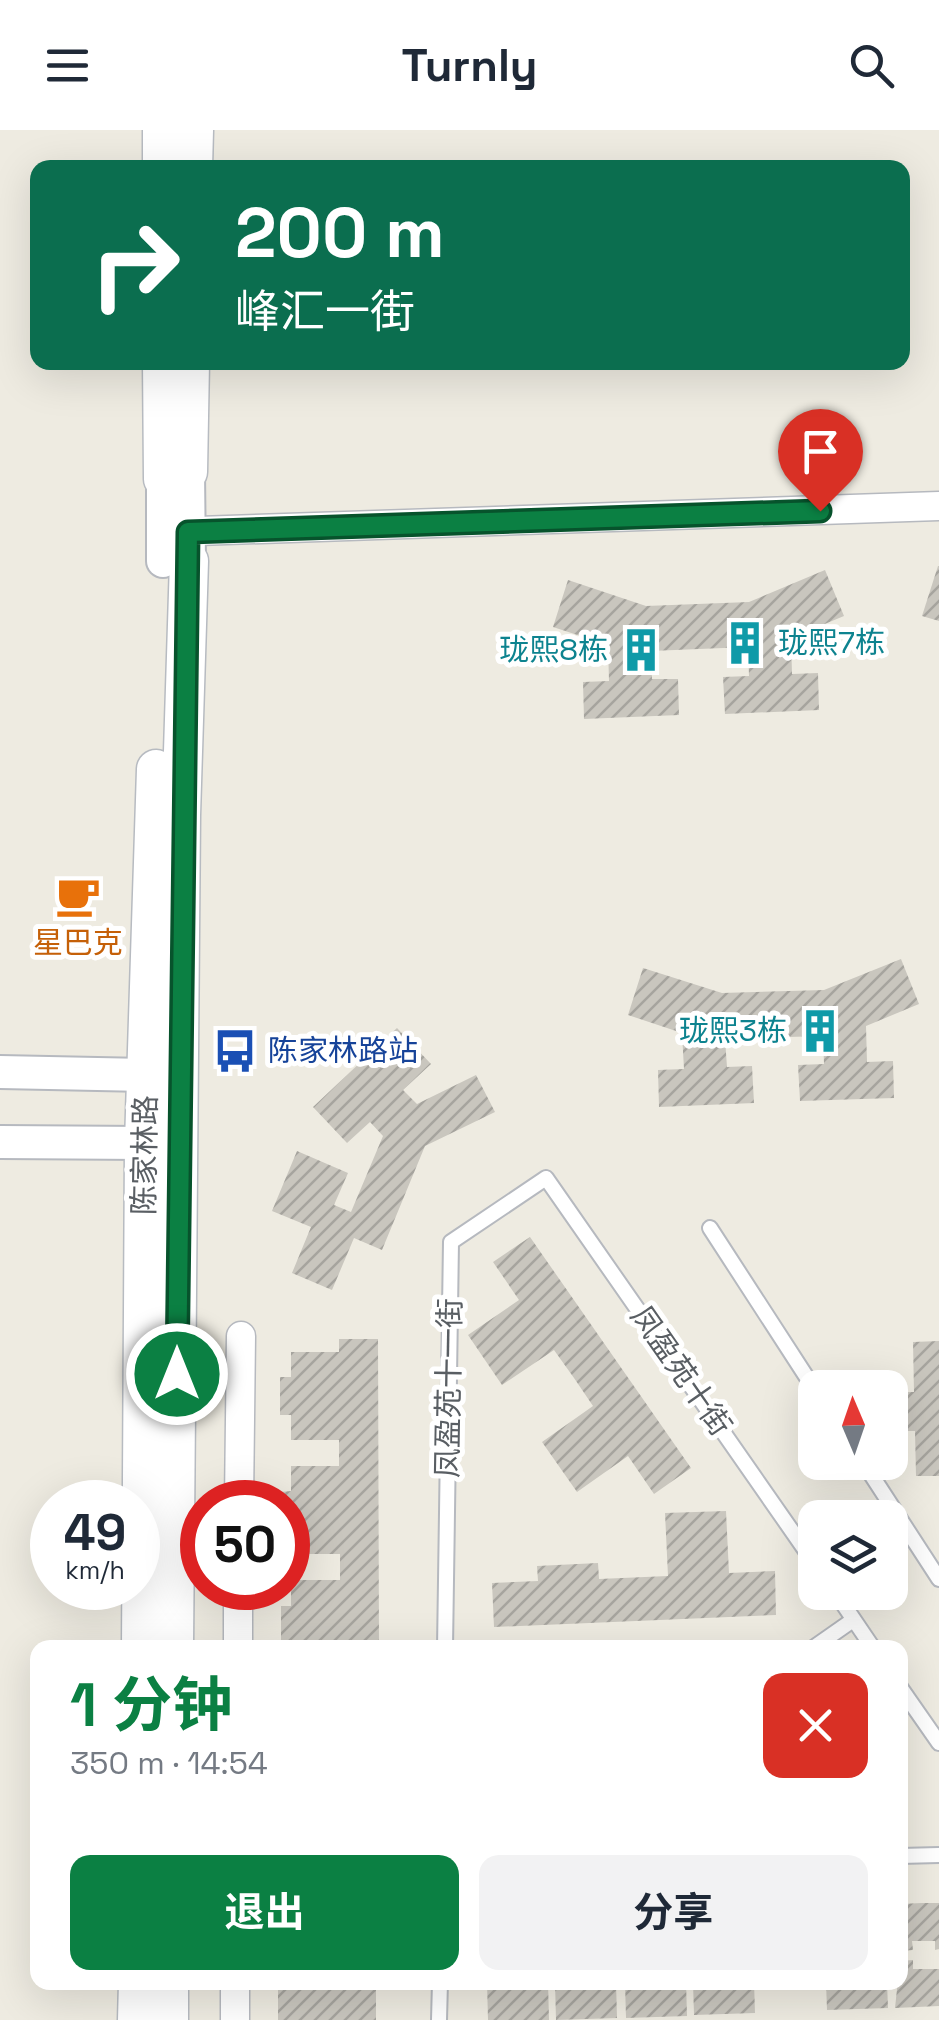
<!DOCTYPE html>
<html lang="zh">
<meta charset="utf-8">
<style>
:root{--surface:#fff;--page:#f2f2f3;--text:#1f2937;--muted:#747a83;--accent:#0b8043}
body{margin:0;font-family:"Space Grotesk","Noto Sans SC",sans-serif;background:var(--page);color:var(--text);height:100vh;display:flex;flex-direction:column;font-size:38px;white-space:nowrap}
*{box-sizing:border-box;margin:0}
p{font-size:32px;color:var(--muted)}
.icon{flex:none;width:55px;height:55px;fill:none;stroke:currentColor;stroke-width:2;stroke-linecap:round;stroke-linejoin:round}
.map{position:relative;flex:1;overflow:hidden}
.sheet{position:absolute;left:30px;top:1510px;width:878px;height:350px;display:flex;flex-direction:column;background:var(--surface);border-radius:20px;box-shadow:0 10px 40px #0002}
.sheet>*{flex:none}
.hud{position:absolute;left:30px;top:30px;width:880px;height:210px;border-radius:20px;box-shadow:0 10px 40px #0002;background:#0b6e4f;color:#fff;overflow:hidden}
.needle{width:65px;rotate:358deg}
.buttons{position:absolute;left:798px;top:1240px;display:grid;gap:20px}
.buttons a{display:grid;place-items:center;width:110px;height:110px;border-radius:20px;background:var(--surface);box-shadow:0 10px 40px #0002;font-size:50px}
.speed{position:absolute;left:30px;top:1350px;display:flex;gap:20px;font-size:50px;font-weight:700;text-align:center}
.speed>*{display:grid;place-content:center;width:130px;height:130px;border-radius:50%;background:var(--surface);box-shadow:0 10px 40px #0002;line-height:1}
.speed small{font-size:25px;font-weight:400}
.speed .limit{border:15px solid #d22;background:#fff;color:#111}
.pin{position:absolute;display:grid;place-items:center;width:85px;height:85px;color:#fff;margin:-102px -42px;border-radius:50% 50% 50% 0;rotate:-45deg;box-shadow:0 0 10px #0007}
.pin .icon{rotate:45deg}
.me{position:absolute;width:110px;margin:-55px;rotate:0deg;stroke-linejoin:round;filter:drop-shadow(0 0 8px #0008)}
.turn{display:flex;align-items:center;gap:35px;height:210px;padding:0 40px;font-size:45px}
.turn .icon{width:130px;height:130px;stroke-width:2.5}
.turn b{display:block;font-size:70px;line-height:85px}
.round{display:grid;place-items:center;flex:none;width:105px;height:105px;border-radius:20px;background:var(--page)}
.overview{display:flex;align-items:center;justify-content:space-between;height:170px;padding:0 40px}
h1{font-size:60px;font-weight:700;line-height:75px;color:var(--accent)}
.button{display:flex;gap:20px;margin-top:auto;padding:20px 40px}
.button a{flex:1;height:115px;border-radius:20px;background:var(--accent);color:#fff;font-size:40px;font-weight:700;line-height:115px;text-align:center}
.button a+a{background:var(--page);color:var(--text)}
header{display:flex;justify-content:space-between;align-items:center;height:130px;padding:0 40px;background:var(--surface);font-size:45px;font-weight:700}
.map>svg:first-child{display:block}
.building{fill:url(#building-hatch)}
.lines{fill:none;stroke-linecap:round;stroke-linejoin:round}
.service-casing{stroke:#b6b9bf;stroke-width:18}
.minor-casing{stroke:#b6b9bf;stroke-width:31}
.tertiary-casing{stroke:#b6b9bf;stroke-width:36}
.secondary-casing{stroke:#b7bbc1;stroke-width:41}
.service{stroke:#fff;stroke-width:14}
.minor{stroke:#fff;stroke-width:28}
.tertiary{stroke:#fff;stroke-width:32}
.secondary{stroke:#fff;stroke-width:38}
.route-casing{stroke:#07532c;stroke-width:25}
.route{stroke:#0b8043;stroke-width:18}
.labels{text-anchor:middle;stroke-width:10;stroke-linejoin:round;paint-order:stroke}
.culture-label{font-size:30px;fill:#0d838f;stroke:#fff;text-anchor:end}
.food-label{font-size:30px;fill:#c56008;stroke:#fff}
.transit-label{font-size:30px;fill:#164399;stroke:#fff;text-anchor:start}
.street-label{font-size:30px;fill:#595e63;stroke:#fff}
</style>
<header><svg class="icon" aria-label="menu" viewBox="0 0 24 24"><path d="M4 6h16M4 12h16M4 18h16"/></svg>Turnly<svg class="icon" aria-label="search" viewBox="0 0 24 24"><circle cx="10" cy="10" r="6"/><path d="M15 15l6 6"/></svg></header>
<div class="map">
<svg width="939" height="1890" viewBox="0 0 939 1890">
<defs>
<pattern id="building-hatch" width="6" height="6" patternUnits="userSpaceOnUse" patternTransform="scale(2.5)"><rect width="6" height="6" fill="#c9c6be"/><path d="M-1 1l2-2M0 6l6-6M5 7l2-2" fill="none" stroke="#a6a49e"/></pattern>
</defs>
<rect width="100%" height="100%" fill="#eeebe1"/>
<g class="building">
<polygon points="938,436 939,436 939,491 922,486"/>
<polygon points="825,440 844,486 791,508 792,544 818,543 819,580 725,584 723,547 749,546 748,517 699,519 651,521 652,549 678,549 679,585 584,589 583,552 609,551 608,515 553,497 568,450 646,476 749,472"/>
<polygon points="901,829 919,874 866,896 867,932 893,931 894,968 800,971 798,935 824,934 823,906 725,909 727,937 752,936 754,973 659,977 658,940 684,939 682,903 628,885 643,838 722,863 824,860"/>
<polygon points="397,898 431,934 403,960 417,974 476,945 495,982 425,1016 382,1120 354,1108 332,1160 292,1143 311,1097 272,1081 297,1021 348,1043 334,1075 351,1082 383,1006 370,992 347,1013 313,977"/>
<polygon points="530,1107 691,1338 654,1364 628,1326 577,1362 542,1312 593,1276 574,1248 554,1220 502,1255 468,1205 519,1170 493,1132"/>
<polygon points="339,1209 378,1209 379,1518 291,1518 291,1513 281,1513 281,1476 291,1476 291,1450 340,1450 340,1424 291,1424 288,1372 280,1372 280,1362 291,1361 291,1336 339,1336 339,1310 291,1310 291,1285 280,1285 280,1247 291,1247 291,1222 339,1222"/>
<polygon points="939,1211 939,1346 916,1346 915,1301 890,1301 890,1262 914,1262 913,1212"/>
<polygon points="726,1381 729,1443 775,1441 776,1485 494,1497 492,1453 538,1451 537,1436 598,1433 599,1449 668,1446 665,1383"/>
<polygon points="922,1773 939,1773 939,1819 935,1820 935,1811 912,1811 913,1820 900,1821 900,1774"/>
<polygon points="913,1830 913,1839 939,1839 939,1876 895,1878 900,1831"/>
<polygon points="288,1852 376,1852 376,1890 278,1890 278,1854"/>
<polygon points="487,1852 548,1852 549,1890 488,1890"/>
<polygon points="555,1852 616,1852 617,1888 556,1890"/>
<polygon points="625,1852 686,1852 687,1886 626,1888"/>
<polygon points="693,1852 754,1852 755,1883 694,1885"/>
<polygon points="826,1852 887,1852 888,1878 827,1880"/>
</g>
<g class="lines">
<g class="service-casing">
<g id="service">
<polyline points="710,1098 815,1260"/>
<polyline points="863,1332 939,1449"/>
<polyline points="835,1462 873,1518"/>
<polyline points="445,1518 451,1112 546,1048 815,1434"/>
<polyline points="813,1518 853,1490"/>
<polyline points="900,1557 939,1613"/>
<polyline points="900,1726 939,1725"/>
<polyline points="439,1890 440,1852"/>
</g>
</g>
<g class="minor-casing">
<g id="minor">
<polyline points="169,402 939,376"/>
<polyline points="239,1372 241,1206"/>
<polyline points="238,1518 238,1458"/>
<polyline points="235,1890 235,1852"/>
</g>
</g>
<g class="tertiary-casing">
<g id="tertiary">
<polyline points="188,342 189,431"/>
<polyline points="163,349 163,431"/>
<polyline points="0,942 146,945 177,977 144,1013 0,1012"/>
</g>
</g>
<g class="secondary-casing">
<g id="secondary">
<polyline points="162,0 162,38"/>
<polyline points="193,38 194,0"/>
<polyline points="162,232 163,349"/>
<polyline points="188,342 190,232"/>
<polyline points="141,1518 144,1013 156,639"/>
<polyline points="174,1518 181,685 189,431"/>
<polyline points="137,1890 138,1852"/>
<polyline points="169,1890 169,1852"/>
</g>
</g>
<use href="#service" class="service"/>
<use href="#minor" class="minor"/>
<use href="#tertiary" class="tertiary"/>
<use href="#secondary" class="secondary"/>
</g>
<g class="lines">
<g class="route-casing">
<polyline id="route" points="177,1244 188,402 820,381"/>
</g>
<use href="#route" class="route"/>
</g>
<defs>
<g id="building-bare" transform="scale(3.45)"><path d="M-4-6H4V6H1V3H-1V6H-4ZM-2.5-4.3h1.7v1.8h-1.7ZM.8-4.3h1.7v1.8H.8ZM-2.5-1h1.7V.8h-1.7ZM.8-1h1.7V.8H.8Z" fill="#0f9aa8" stroke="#fff" stroke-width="2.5" paint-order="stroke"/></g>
<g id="cafe-bare" transform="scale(3.45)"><path d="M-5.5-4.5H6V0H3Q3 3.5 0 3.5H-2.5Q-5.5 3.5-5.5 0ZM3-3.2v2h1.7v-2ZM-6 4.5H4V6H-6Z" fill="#e8710a" stroke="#fff" stroke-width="2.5" paint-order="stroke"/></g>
<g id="bus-bare" transform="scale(3.45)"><path d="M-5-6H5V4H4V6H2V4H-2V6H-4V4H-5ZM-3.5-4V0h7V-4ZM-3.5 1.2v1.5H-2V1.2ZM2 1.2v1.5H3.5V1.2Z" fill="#1a4fb4" stroke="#fff" stroke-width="2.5" paint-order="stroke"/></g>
</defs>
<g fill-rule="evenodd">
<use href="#building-bare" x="745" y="513"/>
<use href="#building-bare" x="641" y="520"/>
<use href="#cafe-bare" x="78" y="766"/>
<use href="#building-bare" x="820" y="901"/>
<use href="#bus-bare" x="235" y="921"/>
</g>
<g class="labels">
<g class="culture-label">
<text x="778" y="523" text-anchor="start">珑熙7栋</text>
<text x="608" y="530">珑熙8栋</text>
<text x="787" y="911">珑熙3栋</text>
</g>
<g class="food-label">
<text x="78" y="823">星巴克</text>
</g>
<g class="transit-label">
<text x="268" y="931">陈家林路站</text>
</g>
<g class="street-label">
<text transform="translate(145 1025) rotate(-89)" y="10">陈家林路</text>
<text transform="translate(681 1241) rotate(55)" y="10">凤盈苑十街</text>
<text transform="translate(449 1258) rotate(-89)" y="10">凤盈苑十一街</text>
</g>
</g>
</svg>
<div class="buttons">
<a><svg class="needle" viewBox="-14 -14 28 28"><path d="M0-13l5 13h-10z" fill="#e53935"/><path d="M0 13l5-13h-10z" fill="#747a83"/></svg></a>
<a><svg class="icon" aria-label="layers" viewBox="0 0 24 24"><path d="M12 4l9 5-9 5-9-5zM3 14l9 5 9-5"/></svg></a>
</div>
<div class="speed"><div>49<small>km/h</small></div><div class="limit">50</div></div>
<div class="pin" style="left:820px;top:381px;background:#d93025"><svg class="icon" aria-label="arrive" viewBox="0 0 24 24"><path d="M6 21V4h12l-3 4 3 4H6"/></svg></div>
<svg class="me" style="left:177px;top:1244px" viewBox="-20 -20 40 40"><circle r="17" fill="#0b8043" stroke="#fff" stroke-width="3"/><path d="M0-11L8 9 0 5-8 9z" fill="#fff"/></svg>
<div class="hud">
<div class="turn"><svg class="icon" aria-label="right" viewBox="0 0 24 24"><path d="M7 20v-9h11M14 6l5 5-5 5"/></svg><div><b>200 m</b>峰汇一街</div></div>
</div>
<section class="sheet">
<div class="overview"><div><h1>1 分钟</h1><p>350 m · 14:54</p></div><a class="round" style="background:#d93025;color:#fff"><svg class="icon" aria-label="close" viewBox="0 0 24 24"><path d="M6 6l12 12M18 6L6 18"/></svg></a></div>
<div class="button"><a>退出</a><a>分享</a></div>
</section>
</div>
